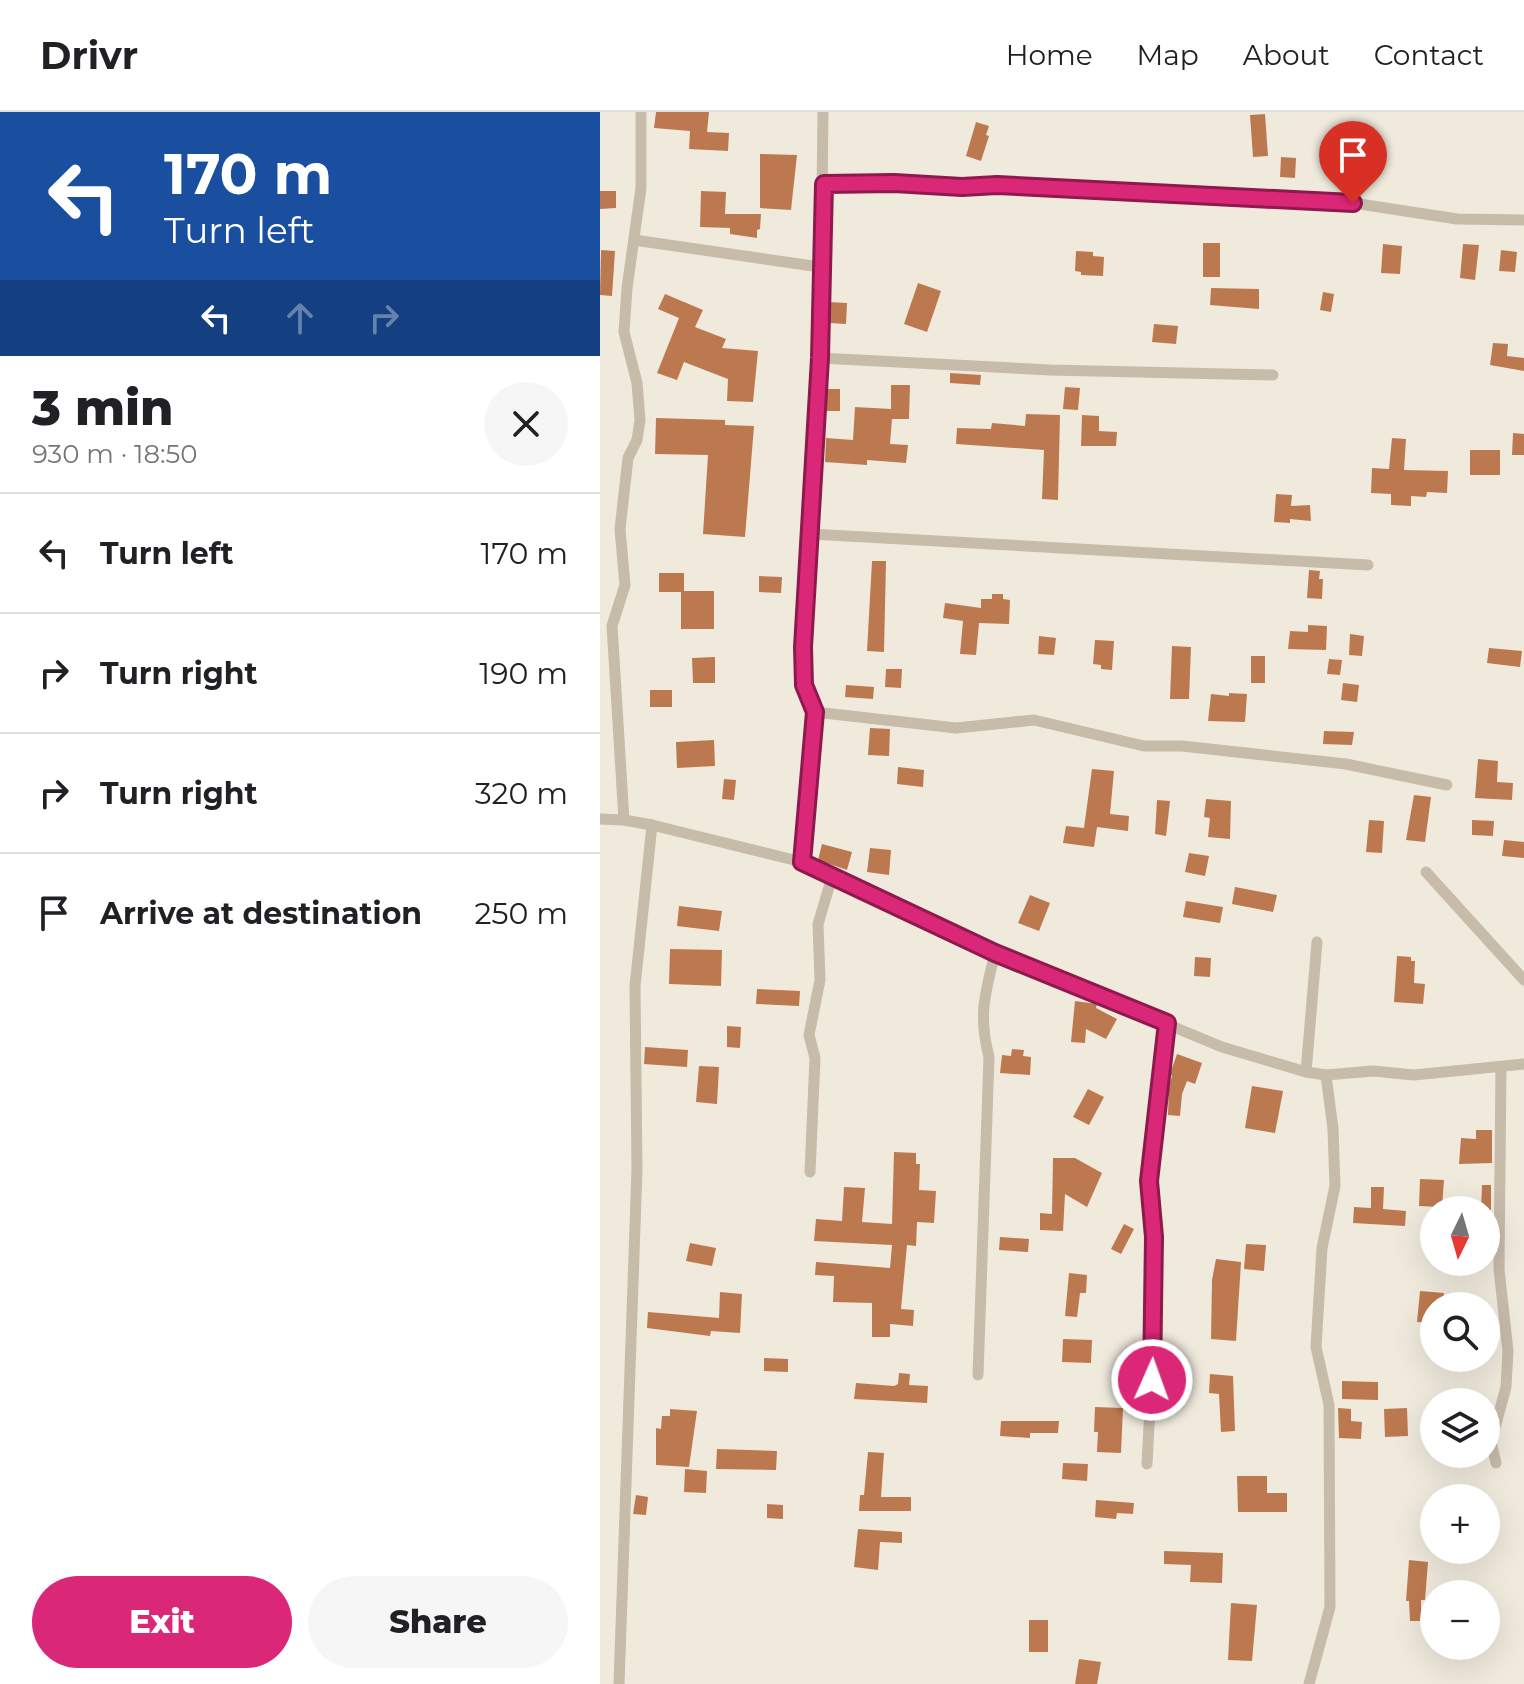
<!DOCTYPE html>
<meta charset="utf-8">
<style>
:root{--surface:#fff;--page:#f6f6f6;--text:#202124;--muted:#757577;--line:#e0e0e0;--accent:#db2777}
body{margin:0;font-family:Montserrat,sans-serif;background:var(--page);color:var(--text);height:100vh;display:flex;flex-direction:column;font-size:30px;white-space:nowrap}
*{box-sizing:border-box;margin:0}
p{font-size:26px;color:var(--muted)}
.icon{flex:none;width:44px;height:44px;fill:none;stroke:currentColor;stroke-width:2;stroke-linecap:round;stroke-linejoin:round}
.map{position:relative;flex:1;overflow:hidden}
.panel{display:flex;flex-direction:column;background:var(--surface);width:600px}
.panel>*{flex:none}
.guide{background:#1a4fa0;color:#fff;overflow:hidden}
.needle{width:52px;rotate:185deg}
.fabs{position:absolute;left:820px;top:1084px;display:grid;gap:16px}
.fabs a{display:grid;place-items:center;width:80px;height:80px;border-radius:50%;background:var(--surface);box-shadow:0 8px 32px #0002;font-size:40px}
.pin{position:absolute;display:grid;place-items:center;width:68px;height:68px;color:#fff;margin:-82px -34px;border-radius:50% 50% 50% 0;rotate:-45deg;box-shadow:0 0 8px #0007}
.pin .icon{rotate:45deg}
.me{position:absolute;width:88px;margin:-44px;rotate:2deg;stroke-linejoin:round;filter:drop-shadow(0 0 6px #0008)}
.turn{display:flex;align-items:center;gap:28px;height:168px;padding:0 32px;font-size:36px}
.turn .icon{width:104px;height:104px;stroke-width:2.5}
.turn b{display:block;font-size:56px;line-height:68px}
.lanes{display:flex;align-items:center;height:76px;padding:0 32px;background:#0003;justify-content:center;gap:40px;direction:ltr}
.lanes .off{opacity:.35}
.round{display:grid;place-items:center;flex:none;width:84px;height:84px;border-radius:42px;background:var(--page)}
.head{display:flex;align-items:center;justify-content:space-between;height:136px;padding:0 32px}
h1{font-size:48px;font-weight:800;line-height:60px}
.cta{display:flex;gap:16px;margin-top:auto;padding:16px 32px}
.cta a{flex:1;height:92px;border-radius:48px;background:var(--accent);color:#fff;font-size:32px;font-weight:800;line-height:92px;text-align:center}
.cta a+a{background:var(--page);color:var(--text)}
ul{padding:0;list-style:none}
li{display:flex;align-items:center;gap:24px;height:120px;padding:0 32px;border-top:2px solid var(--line)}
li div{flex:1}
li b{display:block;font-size:30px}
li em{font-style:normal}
header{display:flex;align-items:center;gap:48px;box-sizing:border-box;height:112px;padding:0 40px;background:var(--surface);border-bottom:2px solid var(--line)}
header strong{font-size:38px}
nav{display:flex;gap:44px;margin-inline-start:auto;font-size:28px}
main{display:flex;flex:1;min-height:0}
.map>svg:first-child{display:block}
.building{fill:#bc7950}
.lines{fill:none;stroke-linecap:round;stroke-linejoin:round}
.minor{stroke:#c7bbaa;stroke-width:11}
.route-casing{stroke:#8e194d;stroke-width:20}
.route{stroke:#db2777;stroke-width:14}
</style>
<header>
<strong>Drivr</strong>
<nav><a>Home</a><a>Map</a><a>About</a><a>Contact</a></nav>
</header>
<main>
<section class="panel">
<div class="guide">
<div class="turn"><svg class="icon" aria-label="left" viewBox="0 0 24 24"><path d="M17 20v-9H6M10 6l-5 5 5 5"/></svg><div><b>170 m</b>Turn left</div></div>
<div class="lanes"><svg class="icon" aria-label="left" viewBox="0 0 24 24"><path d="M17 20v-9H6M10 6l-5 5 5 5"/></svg><svg class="icon off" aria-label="ahead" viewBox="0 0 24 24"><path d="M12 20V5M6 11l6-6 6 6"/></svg><svg class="icon off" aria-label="right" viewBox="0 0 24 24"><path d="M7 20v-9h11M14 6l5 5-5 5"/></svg></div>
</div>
<div class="head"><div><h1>3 min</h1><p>930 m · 18:50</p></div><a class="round"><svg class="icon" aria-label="close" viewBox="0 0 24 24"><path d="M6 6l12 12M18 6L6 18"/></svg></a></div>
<ul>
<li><svg class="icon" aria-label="left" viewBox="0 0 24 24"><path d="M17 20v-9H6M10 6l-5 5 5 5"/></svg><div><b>Turn left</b></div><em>170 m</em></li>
<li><svg class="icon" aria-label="right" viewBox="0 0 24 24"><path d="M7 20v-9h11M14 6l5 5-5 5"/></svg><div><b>Turn right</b></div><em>190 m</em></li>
<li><svg class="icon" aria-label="right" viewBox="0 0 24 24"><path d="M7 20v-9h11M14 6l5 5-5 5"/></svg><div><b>Turn right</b></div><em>320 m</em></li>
<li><svg class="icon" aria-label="arrive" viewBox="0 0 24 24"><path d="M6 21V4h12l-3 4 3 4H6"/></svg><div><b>Arrive at destination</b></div><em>250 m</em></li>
</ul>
<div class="cta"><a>Exit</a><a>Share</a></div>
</section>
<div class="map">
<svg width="924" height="1572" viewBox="0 0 924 1572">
<rect width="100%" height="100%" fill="#f0eadd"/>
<g class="building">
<polygon points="56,0 109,0 107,20 129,21 128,39 89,37 90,19 54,16"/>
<polygon points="665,2 668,44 653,45 650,3"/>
<polygon points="376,10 389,14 386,23 389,24 381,49 366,44"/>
<polygon points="160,42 197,43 191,98 160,96"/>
<polygon points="681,45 696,46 695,66 680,65"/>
<polygon points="0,79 16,79 16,96 0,97"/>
<polygon points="101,79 126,80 125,102 161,102 160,117 157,118 157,126 130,122 130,116 100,115"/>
<rect x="603" y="131" width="17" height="34"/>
<polygon points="783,132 802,134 800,162 781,161"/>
<polygon points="863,132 879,133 875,168 860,166"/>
<polygon points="1,138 15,139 12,184 0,183"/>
<polygon points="901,138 917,140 915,160 899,159"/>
<polygon points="476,139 493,140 493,144 504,145 503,164 481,163 481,160 475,159"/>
<polygon points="318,171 341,179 327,220 304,212"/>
<polygon points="611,176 659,177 659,197 610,193"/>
<polygon points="723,180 734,182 731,200 720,198"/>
<polygon points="65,182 103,198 95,215 126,227 122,236 158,239 153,290 127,289 128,267 84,250 77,268 57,261 79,206 58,197"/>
<polygon points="229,190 247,191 246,212 229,211"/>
<polygon points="554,212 578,214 576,232 552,230"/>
<polygon points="893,231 908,232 907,244 924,246 924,259 890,253"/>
<polygon points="350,261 381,263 380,273 350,271"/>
<polygon points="291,273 310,273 309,307 292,307 290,332 308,333 306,351 267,348 267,353 225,350 226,326 253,328 255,295 291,297"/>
<polygon points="465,275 480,276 478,298 463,297"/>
<rect x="227" y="277" width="13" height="22"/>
<polygon points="426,302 460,303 458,388 442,387 444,338 356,332 357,316 391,317 392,311 425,314"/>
<polygon points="482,303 499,304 499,319 517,320 516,334 481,334"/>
<polygon points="56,306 125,308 125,313 154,314 145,425 103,422 108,343 55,342"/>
<polygon points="913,321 924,322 924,343 912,343"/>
<polygon points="792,326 806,327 804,358 848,359 847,381 827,380 826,385 811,384 811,394 791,393 791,382 771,381 772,356 789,357"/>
<rect x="870" y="338" width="30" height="25"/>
<polygon points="676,382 692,383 691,394 710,393 711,409 690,407 690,411 674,410"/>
<polygon points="272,449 286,449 284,540 267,539"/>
<polygon points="709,458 720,459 719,467 723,467 722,487 707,486"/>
<polygon points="59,461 84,461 84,479 114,479 114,517 81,517 81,480 59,480"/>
<polygon points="159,464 182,465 181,481 159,480"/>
<polygon points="392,482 403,482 403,487 410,488 409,512 379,511 376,543 360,542 363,509 343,506 345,491 381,496 381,487 392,487"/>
<polygon points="708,513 727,514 726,538 688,537 690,519 708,520"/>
<polygon points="750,522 764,524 762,544 749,543"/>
<polygon points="439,524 456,526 454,543 438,542"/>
<polygon points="495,528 514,529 512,558 501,557 501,553 493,552"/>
<polygon points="572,534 591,535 589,587 570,587"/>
<polygon points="889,536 922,539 920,555 887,551"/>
<rect x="651" y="544" width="14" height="27"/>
<polygon points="115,545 115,571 93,571 92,546"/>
<polygon points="729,547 742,548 740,563 727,562"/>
<polygon points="286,557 302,557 301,576 285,575"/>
<polygon points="743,571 759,573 757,590 741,588"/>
<polygon points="246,573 274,575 273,587 245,585"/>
<rect x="50" y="578" width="22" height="17"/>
<polygon points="629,581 647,582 645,610 608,609 611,582 629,584"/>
<polygon points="270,616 290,617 289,644 268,643"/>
<polygon points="724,619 754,620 752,633 723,632"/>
<polygon points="114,628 115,654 77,656 76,630"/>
<polygon points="878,647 898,649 897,670 913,671 912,688 875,686"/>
<polygon points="298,655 324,658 323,675 297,672"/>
<polygon points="492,657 514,659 510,702 529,704 528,719 497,715 494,735 463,731 466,714 484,716"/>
<polygon points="124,667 136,668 134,688 122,687"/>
<polygon points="814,683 831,685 825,730 806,728"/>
<polygon points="606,687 631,689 630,727 608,725 610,706 604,705"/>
<polygon points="557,688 570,689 566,724 555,722"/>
<polygon points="769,708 784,709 782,741 766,740"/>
<polygon points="872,708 894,709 893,724 872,723"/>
<polygon points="904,728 924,730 924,746 902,744"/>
<polygon points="222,732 252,740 247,758 218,748"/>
<polygon points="270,736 291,738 289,763 267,760"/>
<polygon points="589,741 609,744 605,764 585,760"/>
<polygon points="635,775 677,783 673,800 632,792"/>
<polygon points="430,783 450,791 439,819 418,811"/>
<polygon points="586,789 623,795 620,811 583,805"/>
<polygon points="79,794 122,799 119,819 77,814"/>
<polygon points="70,837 122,838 121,874 69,872"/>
<polygon points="797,844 811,845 811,849 815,849 814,871 825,872 823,892 794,890"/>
<polygon points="595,845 611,846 610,865 594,864"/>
<polygon points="157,877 200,879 199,894 156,892"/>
<polygon points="475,889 497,892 496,896 517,907 506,927 486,917 485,931 471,930"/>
<polygon points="127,914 141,915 140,936 127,935"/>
<polygon points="45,935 88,938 87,955 44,952"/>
<polygon points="412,937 424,938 423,944 431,945 430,963 400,961 402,943 411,944"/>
<polygon points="577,942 602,951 595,972 587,969 582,982 580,1004 568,1003 569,973 572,964 570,962"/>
<polygon points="99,954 119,955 117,992 96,990"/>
<polygon points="652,974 683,979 675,1021 645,1016"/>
<polygon points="488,977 504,985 489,1013 473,1005"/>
<polygon points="876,1018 892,1018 892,1051 859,1052 861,1026 876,1027"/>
<polygon points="294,1040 316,1041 316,1052 320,1052 319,1078 336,1079 334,1111 317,1110 316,1134 307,1133 301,1197 314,1198 313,1214 290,1212 290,1225 272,1225 272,1191 233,1190 234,1164 215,1163 216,1150 290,1156 292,1133 214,1129 216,1107 242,1109 244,1075 265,1076 262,1110 292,1112"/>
<polygon points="453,1046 475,1046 502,1061 487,1095 465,1082 463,1119 440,1118 440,1101 452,1102"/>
<polygon points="820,1067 844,1068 842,1095 819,1094"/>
<polygon points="882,1073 891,1073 891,1098 881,1098"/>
<polygon points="771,1075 784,1075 783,1097 806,1099 805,1114 753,1111 754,1095 771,1096"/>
<polygon points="524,1112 534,1117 521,1142 511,1137"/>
<polygon points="400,1125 429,1127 428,1140 399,1138"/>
<polygon points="90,1131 116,1136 112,1154 86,1149"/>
<polygon points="646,1132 666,1133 664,1159 644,1157"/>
<polygon points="616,1147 641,1150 636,1229 611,1227 612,1168"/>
<polygon points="469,1161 487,1163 486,1181 480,1181 477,1205 465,1204"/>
<polygon points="820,1179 844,1181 843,1194 834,1194 834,1211 817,1210"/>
<polygon points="120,1180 142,1182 140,1221 111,1219 110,1224 47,1216 48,1200 119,1206"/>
<polygon points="463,1227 492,1228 491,1251 462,1250"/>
<polygon points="164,1246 188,1247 188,1260 164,1259"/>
<polygon points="299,1261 310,1262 309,1273 328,1274 327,1291 254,1287 256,1271 294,1274 298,1272"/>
<polygon points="610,1262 633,1264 635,1319 621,1320 619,1282 609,1281"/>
<polygon points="742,1269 778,1270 778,1288 742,1287"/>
<polygon points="495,1295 523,1296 521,1341 497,1340 498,1320 494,1320"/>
<polygon points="738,1296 751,1297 751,1309 762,1310 761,1327 739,1326"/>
<polygon points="807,1296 808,1324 785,1325 784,1297"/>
<polygon points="70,1297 97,1299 89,1355 56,1353 56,1316 61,1317 62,1304 70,1304"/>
<polygon points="401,1309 459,1309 458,1321 430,1321 430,1326 400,1324"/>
<polygon points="117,1337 177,1339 176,1358 116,1357"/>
<polygon points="268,1340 284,1341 281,1385 311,1385 311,1399 259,1399 260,1383 264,1383"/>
<polygon points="463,1351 488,1352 487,1369 462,1367"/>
<polygon points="85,1357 107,1359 106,1381 84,1380"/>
<polygon points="637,1364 667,1364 667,1381 687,1381 687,1400 638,1400"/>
<polygon points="36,1383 48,1385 46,1403 33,1402"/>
<polygon points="496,1388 534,1391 533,1402 517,1401 516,1407 495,1405"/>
<polygon points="167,1392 183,1393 183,1407 167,1406"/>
<polygon points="258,1417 302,1420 302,1431 280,1430 278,1458 254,1455"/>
<polygon points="564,1439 623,1441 622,1471 590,1470 591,1453 564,1452"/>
<polygon points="809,1448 828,1450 825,1488 821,1488 821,1509 810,1509 809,1489 806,1489"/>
<polygon points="631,1491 657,1493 652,1549 628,1548"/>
<rect x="429" y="1508" width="19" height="32"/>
<polygon points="479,1547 501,1550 497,1572 475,1572"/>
</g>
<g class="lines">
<g class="minor">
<polyline points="224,72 294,71 362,75 397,73 753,91 857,107 924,108"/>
<polyline points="34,128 220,155"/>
<polyline points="220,246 450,258 673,263"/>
<polyline points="211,422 768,453"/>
<polyline points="215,600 356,616 434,608 544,634 582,634 746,652 847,673"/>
<polyline points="0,707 24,708 52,713 202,750 395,841 622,935 706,960 726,963 773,959 814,963 924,952"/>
<polyline points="24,708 12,514 25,473 20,417 28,346 37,328 40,308 37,271 24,220 27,176 41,76 41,0"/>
<polyline points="202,750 215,600 204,573 203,535 220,246 223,0"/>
<polyline points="826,760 924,868"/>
<polyline points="706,960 717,830"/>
<polyline points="210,1060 215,946 209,923 220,868 218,812 232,765"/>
<path d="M378,1263l11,-318c-11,-42 -4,-63 6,-104"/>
<polyline points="896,1351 891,1330 906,1275 908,1239 899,1157 901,955"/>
<polyline points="547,1352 553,1239 554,1125 549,1069 567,911"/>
<polyline points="19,1572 37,1057 35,874 52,713"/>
<polyline points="709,1572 730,1495 729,1293 716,1235 722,1136 735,1074 733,1017 726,963"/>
</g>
</g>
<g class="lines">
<g class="route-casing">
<polyline id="route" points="552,1268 554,1125 549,1069 567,911 395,841 202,750 215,600 204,573 203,535 220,246 224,72 294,71 362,75 397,73 753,91"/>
</g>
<use href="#route" class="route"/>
</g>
</svg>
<div class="fabs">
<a><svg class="needle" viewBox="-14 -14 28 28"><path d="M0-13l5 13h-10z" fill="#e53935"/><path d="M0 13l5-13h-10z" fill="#757577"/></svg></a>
<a><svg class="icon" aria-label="search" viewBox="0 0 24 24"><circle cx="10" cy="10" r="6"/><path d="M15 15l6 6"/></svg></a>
<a><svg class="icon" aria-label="layers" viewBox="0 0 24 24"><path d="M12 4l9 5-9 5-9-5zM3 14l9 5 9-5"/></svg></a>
<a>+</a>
<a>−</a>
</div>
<div class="pin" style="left:753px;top:91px;background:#d93025"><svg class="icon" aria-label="arrive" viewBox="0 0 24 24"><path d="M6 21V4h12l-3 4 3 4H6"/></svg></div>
<svg class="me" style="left:552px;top:1268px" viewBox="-20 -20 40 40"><circle r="17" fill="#db2777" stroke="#fff" stroke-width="3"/><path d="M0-11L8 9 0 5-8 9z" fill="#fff"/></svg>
</div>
</main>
